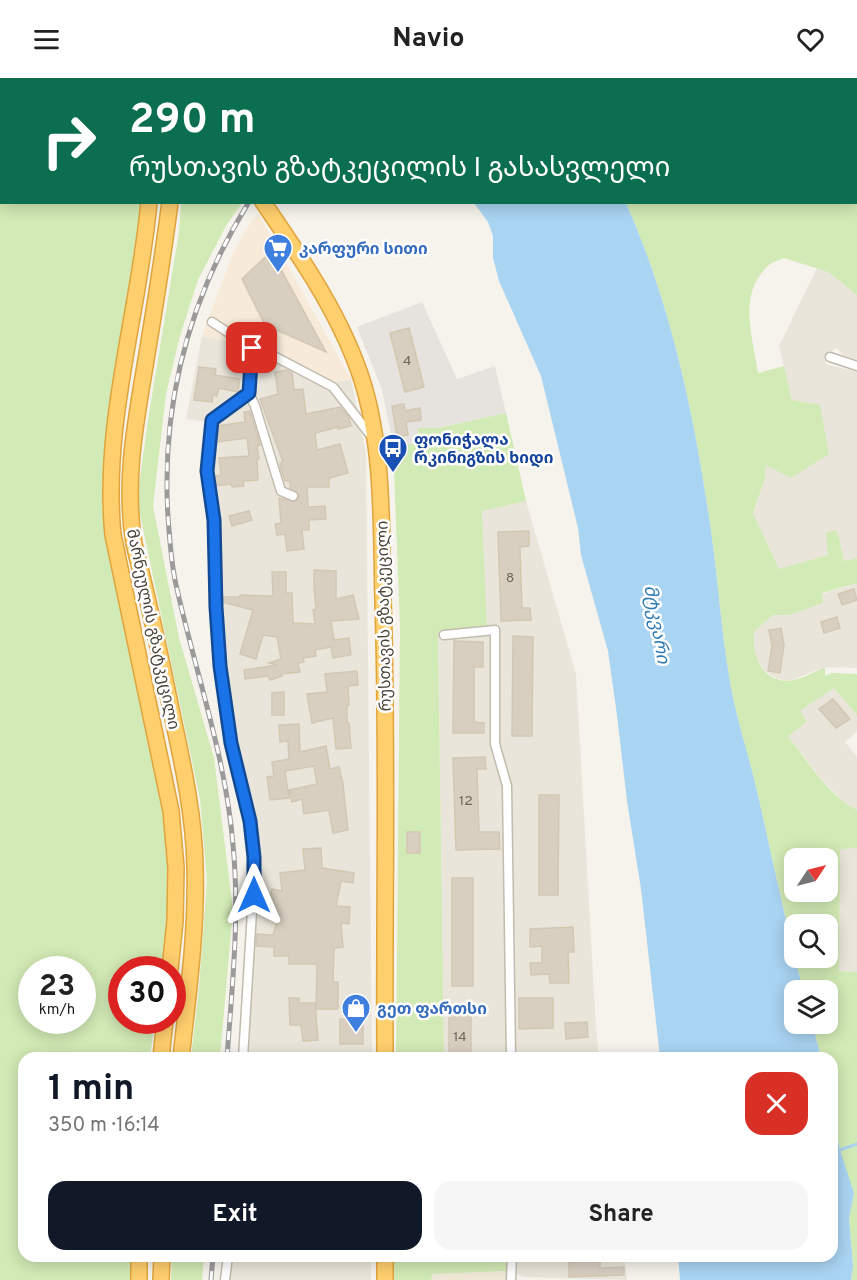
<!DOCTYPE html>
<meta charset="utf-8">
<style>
:root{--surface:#fff;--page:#f6f6f6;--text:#222;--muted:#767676;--accent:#111827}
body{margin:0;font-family:Overpass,"Noto Sans Georgian",sans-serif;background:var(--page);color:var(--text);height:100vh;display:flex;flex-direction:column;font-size:22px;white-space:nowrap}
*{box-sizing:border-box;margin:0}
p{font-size:20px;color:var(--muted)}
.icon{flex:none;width:33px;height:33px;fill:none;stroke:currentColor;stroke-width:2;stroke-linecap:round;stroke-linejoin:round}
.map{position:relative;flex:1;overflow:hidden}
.panel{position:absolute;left:18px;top:974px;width:820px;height:210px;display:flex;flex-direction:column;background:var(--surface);border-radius:18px;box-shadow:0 3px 15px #0003}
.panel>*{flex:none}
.guide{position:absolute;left:0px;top:0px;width:858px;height:126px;box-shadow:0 3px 15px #0003;background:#0b6e4f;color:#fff;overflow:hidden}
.needle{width:39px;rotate:55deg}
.controls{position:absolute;left:784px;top:770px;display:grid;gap:12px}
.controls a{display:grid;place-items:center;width:54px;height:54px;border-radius:12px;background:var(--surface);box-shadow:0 3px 15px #0003;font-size:30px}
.speed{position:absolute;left:18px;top:878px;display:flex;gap:12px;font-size:30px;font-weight:700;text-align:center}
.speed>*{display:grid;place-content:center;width:78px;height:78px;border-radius:50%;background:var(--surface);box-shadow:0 3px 15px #0003;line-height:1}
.speed small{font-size:15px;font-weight:400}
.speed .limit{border:9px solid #d22;background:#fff;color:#111}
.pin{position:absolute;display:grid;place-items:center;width:51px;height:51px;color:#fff;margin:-26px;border-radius:12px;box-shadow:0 3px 9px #0006}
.me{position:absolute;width:66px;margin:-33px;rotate:0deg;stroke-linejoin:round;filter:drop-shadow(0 0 4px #0008)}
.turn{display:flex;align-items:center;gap:21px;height:126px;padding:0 30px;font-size:27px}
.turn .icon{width:78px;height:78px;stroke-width:2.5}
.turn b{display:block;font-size:42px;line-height:51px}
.round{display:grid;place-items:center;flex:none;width:63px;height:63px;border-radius:18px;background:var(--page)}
.overview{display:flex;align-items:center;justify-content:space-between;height:102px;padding:0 30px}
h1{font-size:36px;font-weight:700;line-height:45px;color:var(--accent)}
.cta{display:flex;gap:12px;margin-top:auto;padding:12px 30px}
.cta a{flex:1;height:69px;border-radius:18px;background:var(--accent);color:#fff;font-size:24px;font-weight:700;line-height:69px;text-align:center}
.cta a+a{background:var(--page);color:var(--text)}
header{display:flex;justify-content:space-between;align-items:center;height:78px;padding:0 30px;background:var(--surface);font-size:27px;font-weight:700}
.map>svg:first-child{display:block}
.residential{fill:#eae5da}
.commercial{fill:#f7ead8}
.industrial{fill:#e6e2dd}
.education{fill:#efe8d6}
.green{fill:#d2eab5;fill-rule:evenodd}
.water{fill:#a9d4f2}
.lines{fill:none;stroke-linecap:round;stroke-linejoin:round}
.stream{stroke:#a9d4f2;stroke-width:3}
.building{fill:#d8cfc1;stroke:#d3c7b4;stroke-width:1.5}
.street-casing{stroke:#c2bbae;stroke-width:11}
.highway-casing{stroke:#e0a43c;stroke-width:18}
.street{stroke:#fff;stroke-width:8}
.highway{stroke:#ffcf6e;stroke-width:15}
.rail-casing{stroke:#9a9a9a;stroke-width:5}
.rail{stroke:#fff;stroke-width:3;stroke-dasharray:9;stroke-linecap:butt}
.route-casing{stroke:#114b97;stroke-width:15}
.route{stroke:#1a73e8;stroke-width:10}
.labels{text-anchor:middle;stroke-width:5;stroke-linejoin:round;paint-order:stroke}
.number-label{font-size:14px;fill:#6e675b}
.shop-label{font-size:16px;font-weight:bold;fill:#366cbe;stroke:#fff;text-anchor:start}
.transit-label{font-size:16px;font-weight:bold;fill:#164399;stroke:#fff;text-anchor:start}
.street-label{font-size:16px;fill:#4b4439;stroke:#fff}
.water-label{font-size:18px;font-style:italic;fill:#2e7ab2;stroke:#fff}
</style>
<header><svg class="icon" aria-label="menu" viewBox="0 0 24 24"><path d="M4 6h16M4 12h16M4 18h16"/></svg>Navio<svg class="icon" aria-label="heart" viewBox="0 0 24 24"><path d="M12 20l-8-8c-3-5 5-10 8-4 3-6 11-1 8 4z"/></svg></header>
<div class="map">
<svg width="857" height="1202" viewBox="0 0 857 1202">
<rect width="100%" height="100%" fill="#f6f3ec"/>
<g class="residential">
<polygon points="817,190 828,194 857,217 857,282 843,277 837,270 828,275 825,286 857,294 857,480 844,483 837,452 828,477 779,491 753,435 765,400 766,387 792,322 779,268"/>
<polygon points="202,258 276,272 334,304 351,301 366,376 372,979 245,979 258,767 226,611 220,522 204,396 207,344 186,341"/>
<polygon points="526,423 576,596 596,950 599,979 444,979 438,554 486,554 482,432"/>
<polygon points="857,505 857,590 825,589 789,603 777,601 764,592 755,578 753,569 754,554 762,547 767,540 773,537 790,537 823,525 822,516"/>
<polygon points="834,610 857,637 857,653 845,664 857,679 857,732 842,722 822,702 788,658 807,644 799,633"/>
<polygon points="857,770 857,894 839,893 840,771"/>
<polygon points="232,1178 371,1178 371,1202 230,1202"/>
<polygon points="508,1178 624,1178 627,1202 524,1199 508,1193"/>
</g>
<polygon class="commercial" points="258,135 275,165 351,301 334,304 276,272 202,258 233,175 245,153"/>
<polygon class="industrial" points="422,224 457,301 495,288 506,335 438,350 418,350 418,366 393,366 382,312 357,249"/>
<polygon class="education" points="508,1193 508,1202 431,1202 431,1196"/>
<g class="green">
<path d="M0,0l123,1 -121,1v122l139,1 -1,32 -15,83 -23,190 67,323 -2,107 -5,31h-40v51h33l-5,37 -126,1v198h109l-1,24h-132zM32,891h50v51h-50z"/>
<path d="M549,0h308v217l-29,-23 -44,-14c-5,2 -12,4 -16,8 -31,28 -15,72 -10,107l26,-7 8,34 28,5 9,49 -38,24 -25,-13 -1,13 -12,35 26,56 49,-14 -2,-22 11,-3 7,31 13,-3v25l-35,10 1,10 -33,12h-17l-19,17c-2,22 7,49 34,49 13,-1 26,-9 37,-14v9l7,-3 25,1v41l-23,-27 -34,23 7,11 -19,14c20,26 40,59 69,74v38l-17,1 -1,122 18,1v308h-6l2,-14 -4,-48 5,-25 -11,-30 -9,-41 -2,-64 -11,-1 -9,-34h16v-33h-25c-17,-66 -31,-133 -46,-199 -9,-38 -22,-76 -28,-115 -8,-48 -11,-96 -18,-145 -16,-112 -39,-224 -85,-328l230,-1v-122zM795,780h33v33h-33zM795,846h33v33h-33z"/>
<polygon points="181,125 242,125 227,146 198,202 180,258 166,316 153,428 179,560 214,680 233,832 220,979 191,979 199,910 207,803 200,721 137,422 148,342 179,154"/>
<polygon points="506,335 526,423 482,433 487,554 438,555 444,979 396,979 400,548 393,366 418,366 418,350 438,350"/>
<polygon points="172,1178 204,1178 202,1202 171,1202"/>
<polygon points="394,1178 508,1178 508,1193 432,1196 431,1202 394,1202"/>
</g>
<g class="water">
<path d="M474,125h152c46,104 69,216 85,328 7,49 10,97 18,145 6,39 19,76 28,115 15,66 29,133 46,199h-8v33h17l9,34h-161l-19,-168 -14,-88 -10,-86 -9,-64 -27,-96 -3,-27 -37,-152 -42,-95 -6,-23v-22l-5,-14z"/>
<polygon points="833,1018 835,1025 834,1044 840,1072 854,1115 849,1140 853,1188 851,1202 680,1202 678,1178 832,1178"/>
</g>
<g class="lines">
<polyline class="stream" points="832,1072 840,1072 857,1066"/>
</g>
<g class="building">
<polygon points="272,175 326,274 265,247 242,201 264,180"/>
<polygon points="409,250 424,309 405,314 390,255"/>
<polygon points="199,289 216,291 215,297 240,301 238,314 219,310 217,318 213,317 212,324 194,322"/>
<polygon points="287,292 292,295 294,312 303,311 306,336 340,329 349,340 351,348 338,351 338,349 315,355 317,372 340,366 348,395 329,400 329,409 307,409 308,429 325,428 326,441 309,442 309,452 302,452 304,471 287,473 285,456 277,457 275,446 281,445 279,420 294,424 299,421 299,417 290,410 290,403 285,403 280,388 280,385 283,384 260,321 278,316 275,294"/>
<polygon points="404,326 405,333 420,330 421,342 406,344 408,357 397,359 392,328"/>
<polygon points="250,333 260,367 257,368 259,381 257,381 258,402 243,403 244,408 232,409 231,406 216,408 215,398 221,397 219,380 249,378 247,360 217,364 218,348 245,344 244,334"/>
<polygon points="249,433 252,442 232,448 229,438"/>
<polygon points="529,453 529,468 520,469 522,530 530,530 531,542 501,543 498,454"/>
<polygon points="314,492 336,493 336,521 353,517 359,541 331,543 334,562 349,560 351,577 333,580 331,569 315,572 316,578 303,580 304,584 298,585 300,594 281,596 282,598 270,602 268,598 245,601 244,592 277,587 269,585 281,581 277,559 263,557 256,581 240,576 253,532 222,524 222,519 240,519 240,517 273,518 272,494 286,494 286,515 292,515 293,545 315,546 313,532 316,531 314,510"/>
<polygon points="854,511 857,522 842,527 838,516"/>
<polygon points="837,539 840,550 824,555 821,544"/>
<polygon points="781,550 784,567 780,595 768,593 772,568 769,552"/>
<polygon points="513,558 533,559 532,658 512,658"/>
<polygon points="454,563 483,564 483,589 474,589 474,644 484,645 484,655 453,655"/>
<polygon points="357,593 358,607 348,608 349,627 347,627 347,645 349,645 351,670 336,671 333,640 312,645 307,616 327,614 325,596"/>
<polygon points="284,614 284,637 272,637 272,615"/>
<polygon points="833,621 850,641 836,650 819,631"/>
<polygon points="299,646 300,674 326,668 330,691 339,689 343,706 348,752 333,755 329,732 304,736 302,721 292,724 289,712 317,706 314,688 285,693 289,720 270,722 267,699 274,698 272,684 289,681 288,663 280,664 279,647"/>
<polygon points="485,679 486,691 477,691 479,754 499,754 500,771 456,772 453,680"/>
<polygon points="539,717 559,717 558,817 539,817"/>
<rect x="407" y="754" width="13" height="21"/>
<polygon points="321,770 322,790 354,795 353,805 341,803 336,828 350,829 349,846 341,845 343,869 334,870 333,904 338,904 338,931 316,931 317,886 289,886 289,878 274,878 274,869 256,868 257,856 273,857 278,840 266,836 272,811 282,813 280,795 305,792 303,771"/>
<rect x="452" y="800" width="21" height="108"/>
<polygon points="573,849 574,874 568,874 569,905 550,905 549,896 531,897 530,885 542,885 542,868 530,869 530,851"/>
<polygon points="289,920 299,920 299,925 315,925 318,962 303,963 301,947 290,947"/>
<polygon points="519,920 553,920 553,950 519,951"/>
<rect x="449" y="937" width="22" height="43"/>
<rect x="340" y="941" width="23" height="25"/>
<polygon points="587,944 588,959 566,961 565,945"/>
<polygon points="600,1183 600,1190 624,1189 624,1197 569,1199 569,1184"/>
</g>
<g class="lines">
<g class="street-casing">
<g id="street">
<polyline points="212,244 252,270 270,276 333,309 372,359"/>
<polyline points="830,279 857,288"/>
<polyline points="249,315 255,328 281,413 293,418"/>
<polyline points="444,557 495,552 495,666 507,708 511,980"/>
<polyline points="243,980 253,817 254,779 250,743 231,665 220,588 216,529 214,442 207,393 212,341 249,315 252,270"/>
<polyline points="225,1202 228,1178"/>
<polyline points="511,1202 512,1178"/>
</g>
</g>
<g class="highway-casing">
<g id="highway">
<polyline points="129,0 130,2"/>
<polyline points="157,0 157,2"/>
<polyline points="187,0 187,2"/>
<path d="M149,124c-10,111 -47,222 -36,333l58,276 5,57 -1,53 -5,48"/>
<path d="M170,124c-7,55 -16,110 -25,164 -10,59 -21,118 -11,178 14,55 26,110 37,165 11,52 23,104 24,157 2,64 -7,128 -14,192"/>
<path d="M263,124c38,56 78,113 99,178 22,70 19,147 21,220 5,153 1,305 2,458"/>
<polyline points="161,980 165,942"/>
<polyline points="139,1178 139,1202"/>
<polyline points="161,1202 162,1178"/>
<polyline points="385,1202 385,1178"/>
</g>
</g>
<use href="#street" class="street"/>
<use href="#highway" class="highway"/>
<g class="rail-casing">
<g id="rail">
<polyline points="348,2 350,0"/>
<path d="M227,980c5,-71 13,-142 6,-213 -7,-87 -37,-171 -56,-256 -6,-24 -7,-48 -9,-72 -7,-114 20,-217 81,-315"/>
<polyline points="211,1202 213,1178"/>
</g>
</g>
<use href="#rail" class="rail"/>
</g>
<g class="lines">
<g class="route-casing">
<polyline id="route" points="252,270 249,315 212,342 207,393 214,442 216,529 220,588 231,665 250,743 254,779 254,817"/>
</g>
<use href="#route" class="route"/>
</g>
<defs>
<g id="supermarket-pin" transform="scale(1.5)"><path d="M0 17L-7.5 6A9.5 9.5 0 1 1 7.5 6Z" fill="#3f7fe0" stroke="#fff"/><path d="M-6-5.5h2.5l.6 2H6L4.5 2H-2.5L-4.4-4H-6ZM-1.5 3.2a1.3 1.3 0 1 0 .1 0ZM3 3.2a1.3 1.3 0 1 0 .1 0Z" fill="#fff"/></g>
<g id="bus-pin" transform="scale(1.5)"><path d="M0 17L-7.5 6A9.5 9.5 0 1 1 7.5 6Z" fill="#1a4fb4" stroke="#fff"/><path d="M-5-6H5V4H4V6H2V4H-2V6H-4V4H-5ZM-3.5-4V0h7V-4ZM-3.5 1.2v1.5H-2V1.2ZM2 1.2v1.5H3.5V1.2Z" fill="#fff"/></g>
<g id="shop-pin" transform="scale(1.5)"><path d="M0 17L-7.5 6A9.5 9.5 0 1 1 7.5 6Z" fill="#3f7fe0" stroke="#fff"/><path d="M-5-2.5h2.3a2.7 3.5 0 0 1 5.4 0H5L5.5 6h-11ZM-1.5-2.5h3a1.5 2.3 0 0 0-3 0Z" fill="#fff"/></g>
</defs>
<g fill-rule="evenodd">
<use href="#supermarket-pin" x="278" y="170"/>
<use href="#bus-pin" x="393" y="370"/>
<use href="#shop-pin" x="356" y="930"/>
</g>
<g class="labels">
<g class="number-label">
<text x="407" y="287">4</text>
<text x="510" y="504">8</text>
<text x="466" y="727">12</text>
<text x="460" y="963">14</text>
</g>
<g class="shop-label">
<text x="299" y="176">კარფური სითი</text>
<text x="377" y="936">გეთ ფართსი</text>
</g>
<g class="transit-label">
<text x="414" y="367">ფონიჭალა<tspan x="414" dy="18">რკინიგზის ხიდი</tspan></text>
</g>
<g class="street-label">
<text transform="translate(383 538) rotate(-91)" y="6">რუსთავის გზატკეცილი</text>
<text transform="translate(154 551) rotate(78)" y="6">მარნეულის გზატკეცილი</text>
</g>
<g class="water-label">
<text transform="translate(657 546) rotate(80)" y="6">მტკვარი</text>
</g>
</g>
</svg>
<div class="controls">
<a><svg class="needle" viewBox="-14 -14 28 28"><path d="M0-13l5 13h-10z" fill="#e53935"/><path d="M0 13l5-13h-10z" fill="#767676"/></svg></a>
<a><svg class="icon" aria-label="search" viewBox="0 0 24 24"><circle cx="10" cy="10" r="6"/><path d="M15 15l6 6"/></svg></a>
<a><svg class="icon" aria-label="layers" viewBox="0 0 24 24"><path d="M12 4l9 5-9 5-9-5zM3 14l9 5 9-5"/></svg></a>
</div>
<div class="speed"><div>23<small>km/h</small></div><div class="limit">30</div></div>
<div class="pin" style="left:252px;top:270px;background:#d93025"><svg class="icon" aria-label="arrive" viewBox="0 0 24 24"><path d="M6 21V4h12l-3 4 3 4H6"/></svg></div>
<svg class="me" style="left:254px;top:817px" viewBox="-20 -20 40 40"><path d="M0-17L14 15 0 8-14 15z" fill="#1a73e8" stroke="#fff" stroke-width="4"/></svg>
<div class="guide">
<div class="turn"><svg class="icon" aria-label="right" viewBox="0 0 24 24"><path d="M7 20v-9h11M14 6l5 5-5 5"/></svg><div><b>290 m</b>რუსთავის გზატკეცილის I გასასვლელი</div></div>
</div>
<section class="panel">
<div class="overview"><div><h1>1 min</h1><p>350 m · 16:14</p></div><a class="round" style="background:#d93025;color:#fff"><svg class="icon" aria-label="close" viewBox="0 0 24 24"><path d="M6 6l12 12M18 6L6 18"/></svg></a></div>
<div class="cta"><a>Exit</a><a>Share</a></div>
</section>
</div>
